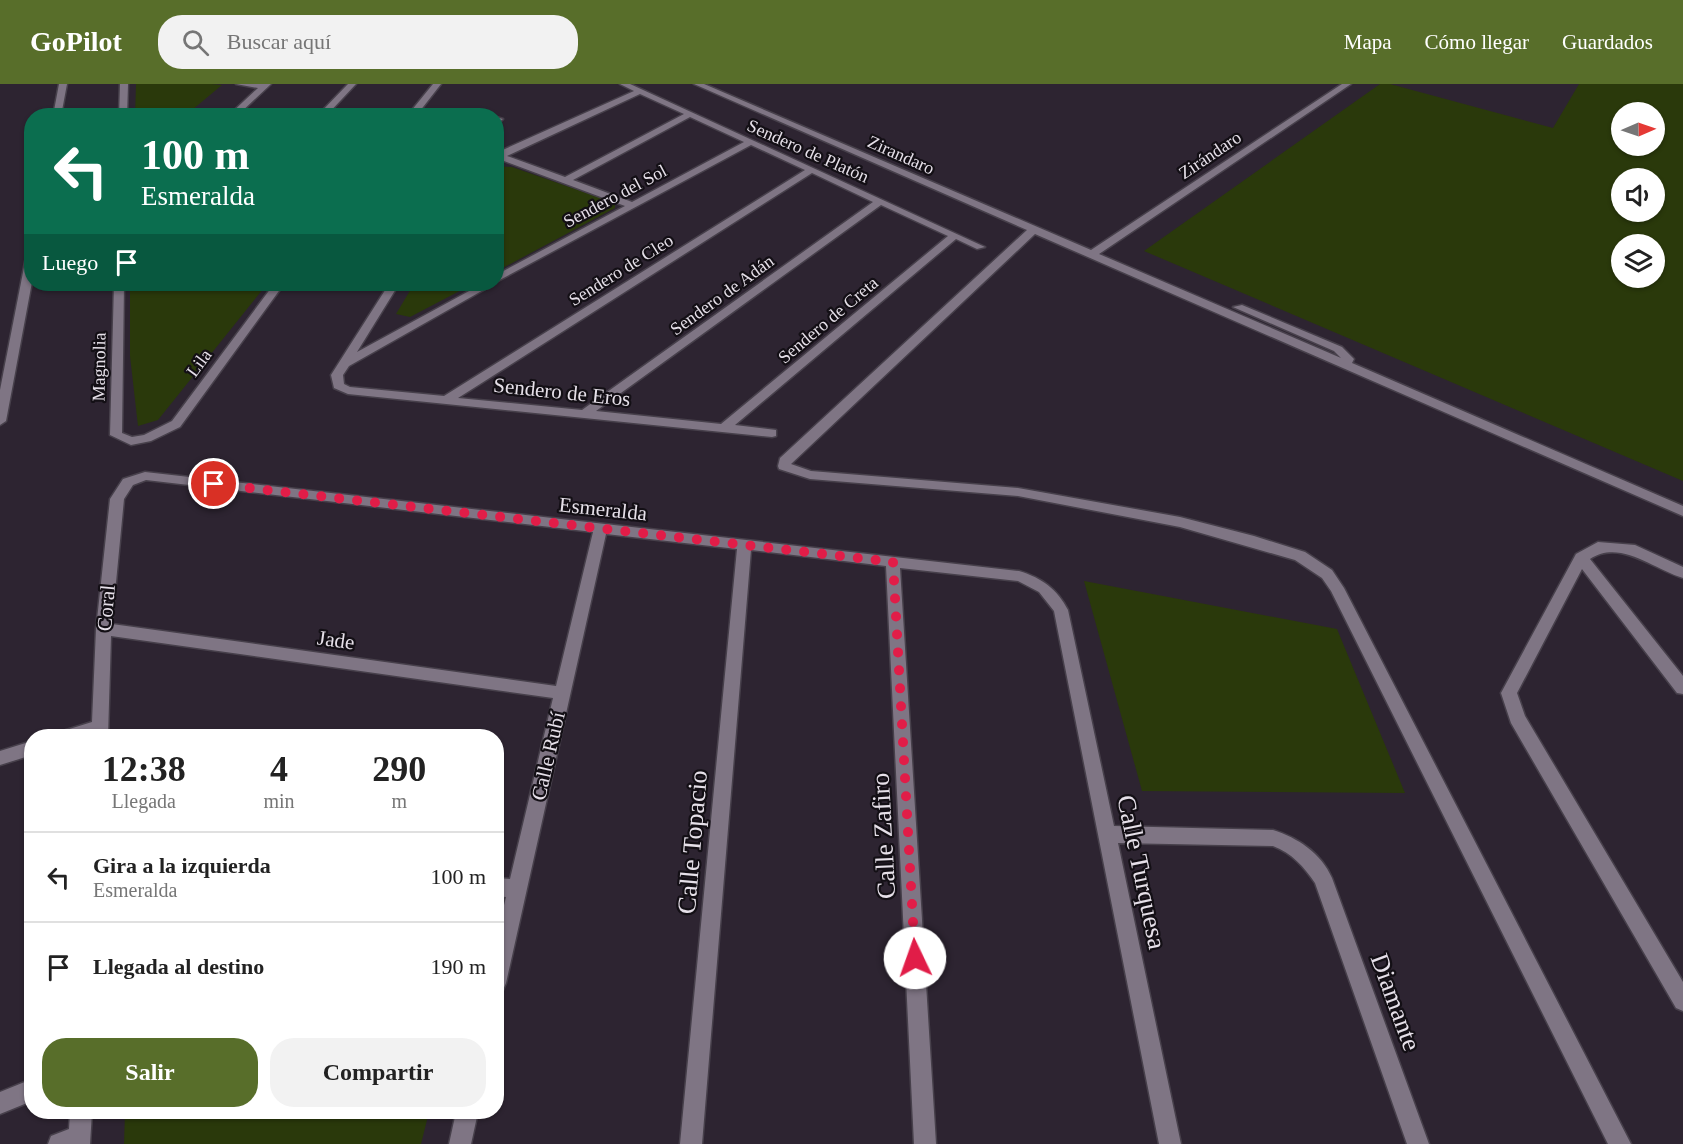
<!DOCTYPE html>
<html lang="es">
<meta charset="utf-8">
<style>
:root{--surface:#fff;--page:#f2f2f2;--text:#222;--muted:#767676;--line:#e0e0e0;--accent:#586e2a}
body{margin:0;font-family:Georgia,serif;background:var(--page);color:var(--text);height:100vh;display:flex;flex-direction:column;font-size:22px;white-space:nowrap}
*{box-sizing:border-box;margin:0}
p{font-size:20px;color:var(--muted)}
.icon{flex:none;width:33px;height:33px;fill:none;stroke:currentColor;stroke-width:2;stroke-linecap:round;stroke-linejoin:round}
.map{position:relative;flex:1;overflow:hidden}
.details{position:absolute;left:24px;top:645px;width:480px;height:390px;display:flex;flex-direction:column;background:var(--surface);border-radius:24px;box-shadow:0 2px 4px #0004}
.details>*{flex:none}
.banner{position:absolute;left:24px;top:24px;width:480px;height:183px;border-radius:24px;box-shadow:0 2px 4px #0004;background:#0b6e4f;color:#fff;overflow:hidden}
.needle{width:39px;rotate:88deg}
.controls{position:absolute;left:1611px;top:18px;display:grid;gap:12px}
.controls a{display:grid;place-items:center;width:54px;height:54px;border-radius:50%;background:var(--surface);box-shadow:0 2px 4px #0004;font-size:30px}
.pin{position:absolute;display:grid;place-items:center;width:51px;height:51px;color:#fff;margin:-26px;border:3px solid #fff;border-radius:50%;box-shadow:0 2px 6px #0007}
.me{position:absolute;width:66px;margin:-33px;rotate:357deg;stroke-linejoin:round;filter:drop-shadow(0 0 4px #0008)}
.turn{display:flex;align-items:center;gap:21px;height:126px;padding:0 18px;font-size:27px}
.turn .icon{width:78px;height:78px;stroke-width:2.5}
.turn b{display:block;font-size:42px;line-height:51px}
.then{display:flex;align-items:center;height:57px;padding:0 18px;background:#0003;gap:12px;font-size:22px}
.eta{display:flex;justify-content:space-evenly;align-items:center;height:102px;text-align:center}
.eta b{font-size:36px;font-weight:700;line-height:42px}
.action{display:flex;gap:12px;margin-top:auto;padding:12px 18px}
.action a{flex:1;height:69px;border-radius:24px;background:var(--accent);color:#fff;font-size:24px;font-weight:700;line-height:69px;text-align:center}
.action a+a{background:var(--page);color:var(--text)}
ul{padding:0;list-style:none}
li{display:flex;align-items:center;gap:18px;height:90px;padding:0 18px;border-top:2px solid var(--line)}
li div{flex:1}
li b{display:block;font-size:22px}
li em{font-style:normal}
header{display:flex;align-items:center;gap:36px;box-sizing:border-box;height:84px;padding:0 30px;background:var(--accent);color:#fff}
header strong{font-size:28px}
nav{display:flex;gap:33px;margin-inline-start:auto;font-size:21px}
.search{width:420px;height:54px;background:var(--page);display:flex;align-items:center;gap:15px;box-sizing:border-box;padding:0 21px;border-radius:24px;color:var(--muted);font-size:22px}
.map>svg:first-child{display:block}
.green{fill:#2a390b;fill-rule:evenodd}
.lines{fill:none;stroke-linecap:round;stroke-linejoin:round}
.minor-casing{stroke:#47404b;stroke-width:3}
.minor{fill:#7f7584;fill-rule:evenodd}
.route{stroke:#e11d48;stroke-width:10;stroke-dasharray:0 18}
.labels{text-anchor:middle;stroke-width:4.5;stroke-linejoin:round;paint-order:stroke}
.far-street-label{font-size:18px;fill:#e6e0e9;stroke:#130f15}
.street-label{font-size:21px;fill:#e6e0e9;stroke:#130f15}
.near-street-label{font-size:26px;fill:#e6e0e9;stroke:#130f15}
</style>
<header>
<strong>GoPilot</strong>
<div class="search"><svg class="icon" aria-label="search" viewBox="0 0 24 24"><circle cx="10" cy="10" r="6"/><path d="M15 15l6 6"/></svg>Buscar aquí</div>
<nav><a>Mapa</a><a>Cómo llegar</a><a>Guardados</a></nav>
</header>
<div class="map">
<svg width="1683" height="1060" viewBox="0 0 1683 1060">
<rect width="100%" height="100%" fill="#2d2431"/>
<g class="green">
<polygon points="136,0 212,0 222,1 186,31 135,32"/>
<path d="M1380,0h10l163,44 26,-44h104v397l-539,-230zM1654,28v34h-32v-34zM1654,94v34h-32v-34zM1654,160v34h-32v-34z"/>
<polygon points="496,82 512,83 615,119 615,124 497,187"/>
<polygon points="130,200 267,200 158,336 138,342 130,272"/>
<polygon points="414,200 473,200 410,233 396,230"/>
<polygon points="1084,497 1337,545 1405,709 1142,707"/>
<polygon points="125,1028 429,1028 421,1060 124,1060"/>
</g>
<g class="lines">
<g class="minor-casing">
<g id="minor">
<polygon points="59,0 67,0 61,32 53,32"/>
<polygon points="120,0 128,0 127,32 119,32"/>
<polygon points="236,0 271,0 237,32 228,32 258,4"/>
<polygon points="348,0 356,0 326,32 317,32"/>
<polygon points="433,0 441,0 416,32 407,32"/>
<path d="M620,0h10l355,163 -8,2 -21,-10 -221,186 41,5v6l-4,1 -424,-43 -14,-6 -3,-13 58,-91h10l-42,68 125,-68h12l-145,82 -6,9 1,9 6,3 94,9 361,-226 -54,-25 -255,137v-7l129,-69 -129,-48v-5l138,-62zM640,10l44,20 -119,63 -58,-21zM690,33l54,25 -112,60 -59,-22zM812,89l61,29 -291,208 -124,-12zM881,121l67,31 -227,188 -125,-13z"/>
<polygon points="694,0 704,0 1091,166 1342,0 1351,0 1099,170 1341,274 1334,267 1233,223 1242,221 1342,263 1354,275 1352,279 1683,422 1683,432 1035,150 791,380 811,387 1018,404 1180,433 1254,452 1305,468 1332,486 1344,504 1631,1060 1608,1060 1331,507 1322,494 1295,476 1180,443 1018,412 810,395 779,385 778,382 780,374 1027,146"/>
<polygon points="496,33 503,35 496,41"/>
<polygon points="32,165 32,198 6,337 0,341 0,306 27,168"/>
<polygon points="114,200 124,200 122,349 132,353 144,351 172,337 274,200 284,200 180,343 151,357 131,361 110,351"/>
<path d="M145,388l874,99c23,7 38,18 49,39l46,216 159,4c25,8 48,23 59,48l97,266h-22l-92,-261c-11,-16 -23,-30 -42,-37l-155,-3 63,301h-22l-105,-533 -15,-19 -21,-11 -118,-13 36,576h-22l-28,-578 -135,-16 -49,594h-22l57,-595 -131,-15 -100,449 -3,7 -7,3v-55l10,-41 -10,-1v-18l14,1 43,-181 -442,-62 -3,100h-47l2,-5 29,-9 4,-93 14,-130 13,-20zM146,396l447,52 -37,154 -444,-62 12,-125 9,-14z"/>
<path d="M1598,458l37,3 48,22v11c-30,-9 -63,-39 -93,-19l93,117v18l-6,-1 -95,-124 -65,124 8,23 158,266v29l-7,-3 -165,-285 -10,-30 75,-139z"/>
<polygon points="32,657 32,671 0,681 0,667"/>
<polygon points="32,995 32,1017 0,1030 0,1008"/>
<polygon points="70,1028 92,1028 90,1060 48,1060 51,1052 69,1045"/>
<polygon points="456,1028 478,1028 471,1060 449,1060"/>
</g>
</g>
<use href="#minor" class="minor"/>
</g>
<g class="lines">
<polyline class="route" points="214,400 893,478 915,874"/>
</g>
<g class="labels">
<g class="far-street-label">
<text transform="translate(808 67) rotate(24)" y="6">Sendero de Platón</text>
<text transform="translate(901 71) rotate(24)" y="6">Zirandaro</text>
<text transform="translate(1210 71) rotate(-34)" y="6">Zirándaro</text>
<text transform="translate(615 112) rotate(-28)" y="6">Sendero del Sol</text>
<text transform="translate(621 186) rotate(-32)" y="6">Sendero de Cleo</text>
<text transform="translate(722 211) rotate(-36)" y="6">Sendero de Adán</text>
<text transform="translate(828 236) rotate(-40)" y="6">Sendero de Creta</text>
<text transform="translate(199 279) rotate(-54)" y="6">Lila</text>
<text transform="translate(99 283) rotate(-89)" y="6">Magnolia</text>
</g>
<g class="street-label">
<text transform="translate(562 308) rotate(6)" y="7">Sendero de Eros</text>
<text transform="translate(603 425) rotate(6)" y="7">Esmeralda</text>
<text transform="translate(106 524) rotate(-85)" y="7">Coral</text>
<text transform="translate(336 556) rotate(8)" y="7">Jade</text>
<text transform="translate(548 672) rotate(-77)" y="7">Calle Rubí</text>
</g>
<g class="near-street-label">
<text transform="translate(883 752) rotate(-93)" y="9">Calle Zafiro</text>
<text transform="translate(692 758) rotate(-85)" y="9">Calle Topacio</text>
<text transform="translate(1142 788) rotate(78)" y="9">Calle Turquesa</text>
<text transform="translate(1396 918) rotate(70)" y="9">Diamante</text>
</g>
</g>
</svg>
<div class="controls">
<a><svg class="needle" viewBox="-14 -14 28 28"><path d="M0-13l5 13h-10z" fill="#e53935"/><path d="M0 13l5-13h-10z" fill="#767676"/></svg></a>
<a><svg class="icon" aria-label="sound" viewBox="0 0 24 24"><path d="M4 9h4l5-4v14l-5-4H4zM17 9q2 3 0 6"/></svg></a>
<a><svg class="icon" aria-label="layers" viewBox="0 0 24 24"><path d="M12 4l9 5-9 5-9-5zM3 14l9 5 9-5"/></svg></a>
</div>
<div class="pin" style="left:214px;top:400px;background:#d93025"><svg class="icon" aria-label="arrive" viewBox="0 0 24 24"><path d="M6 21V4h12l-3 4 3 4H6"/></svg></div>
<svg class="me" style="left:915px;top:874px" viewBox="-20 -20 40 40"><circle r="19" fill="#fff"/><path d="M0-13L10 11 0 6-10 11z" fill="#e11d48"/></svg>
<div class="banner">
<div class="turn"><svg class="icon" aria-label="left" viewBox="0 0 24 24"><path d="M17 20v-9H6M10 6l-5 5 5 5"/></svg><div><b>100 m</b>Esmeralda</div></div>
<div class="then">Luego<svg class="icon" aria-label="arrive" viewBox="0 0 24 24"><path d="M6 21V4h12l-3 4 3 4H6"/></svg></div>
</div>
<section class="details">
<div class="eta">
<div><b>12:38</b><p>Llegada</p></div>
<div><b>4</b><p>min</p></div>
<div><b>290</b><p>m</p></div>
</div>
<ul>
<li><svg class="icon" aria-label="left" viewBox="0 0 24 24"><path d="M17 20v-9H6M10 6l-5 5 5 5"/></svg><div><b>Gira a la izquierda</b><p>Esmeralda</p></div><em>100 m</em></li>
<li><svg class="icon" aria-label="arrive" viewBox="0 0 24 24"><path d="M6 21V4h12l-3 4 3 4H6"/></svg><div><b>Llegada al destino</b></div><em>190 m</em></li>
</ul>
<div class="action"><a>Salir</a><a>Compartir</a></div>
</section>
</div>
